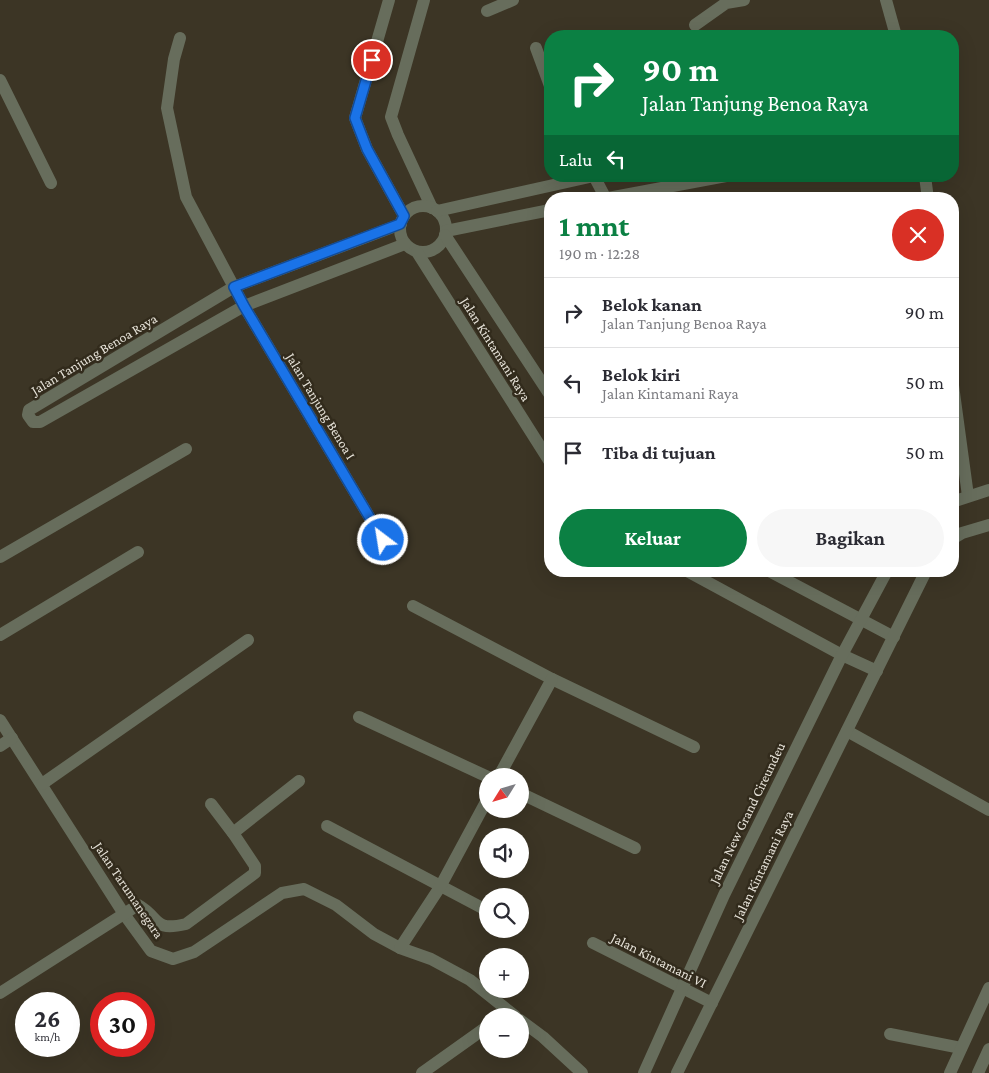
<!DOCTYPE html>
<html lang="id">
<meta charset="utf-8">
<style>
:root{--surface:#fff;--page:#f7f7f7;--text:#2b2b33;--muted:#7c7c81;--line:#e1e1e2;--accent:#0b8043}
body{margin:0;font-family:"Crimson Pro",serif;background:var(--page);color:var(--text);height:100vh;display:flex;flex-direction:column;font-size:19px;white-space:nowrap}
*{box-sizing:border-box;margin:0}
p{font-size:16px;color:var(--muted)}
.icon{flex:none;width:28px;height:28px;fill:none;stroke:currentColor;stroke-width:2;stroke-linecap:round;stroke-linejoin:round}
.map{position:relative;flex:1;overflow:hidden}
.drawer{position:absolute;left:544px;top:192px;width:415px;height:385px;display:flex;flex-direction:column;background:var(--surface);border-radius:20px;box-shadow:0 5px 20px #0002}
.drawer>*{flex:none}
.top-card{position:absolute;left:544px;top:30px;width:415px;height:152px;border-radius:20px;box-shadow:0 5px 20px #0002;background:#0b8043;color:#fff;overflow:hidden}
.needle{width:32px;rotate:233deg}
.tools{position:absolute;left:479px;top:768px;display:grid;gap:10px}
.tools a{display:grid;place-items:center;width:50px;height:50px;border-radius:50%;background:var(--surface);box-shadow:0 5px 20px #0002;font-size:25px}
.speed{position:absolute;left:15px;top:992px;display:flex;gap:10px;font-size:25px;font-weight:700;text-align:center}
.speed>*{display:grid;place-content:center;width:65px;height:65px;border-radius:50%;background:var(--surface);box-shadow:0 5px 20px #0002;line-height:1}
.speed small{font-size:12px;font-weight:400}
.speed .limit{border:8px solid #d22;background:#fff;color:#111}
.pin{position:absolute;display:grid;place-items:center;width:42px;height:42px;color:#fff;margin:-21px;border:2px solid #fff;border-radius:50%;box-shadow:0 1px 5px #0007}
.me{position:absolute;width:55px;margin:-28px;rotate:329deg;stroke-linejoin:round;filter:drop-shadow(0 0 4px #0008)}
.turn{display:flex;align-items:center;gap:18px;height:105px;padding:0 15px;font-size:22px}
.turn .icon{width:65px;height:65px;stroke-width:2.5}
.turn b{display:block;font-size:35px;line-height:42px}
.then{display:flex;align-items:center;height:48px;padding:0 15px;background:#0003;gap:10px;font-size:19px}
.round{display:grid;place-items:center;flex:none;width:52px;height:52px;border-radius:26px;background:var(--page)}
.head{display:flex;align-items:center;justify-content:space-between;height:85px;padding:0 15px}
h1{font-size:30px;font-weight:700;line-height:38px;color:var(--accent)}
.action{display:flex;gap:10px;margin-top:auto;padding:10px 15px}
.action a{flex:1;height:58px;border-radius:30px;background:var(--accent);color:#fff;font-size:20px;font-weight:700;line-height:58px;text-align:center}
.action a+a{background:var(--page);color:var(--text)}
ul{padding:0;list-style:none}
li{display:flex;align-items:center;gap:15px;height:70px;padding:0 15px;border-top:1px solid var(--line)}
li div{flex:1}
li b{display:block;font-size:19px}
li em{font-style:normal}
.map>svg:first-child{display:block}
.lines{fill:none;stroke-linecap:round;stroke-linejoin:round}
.minor{stroke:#676d5c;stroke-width:12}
.route-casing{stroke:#114b97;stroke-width:12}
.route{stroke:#1a73e8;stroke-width:9}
.labels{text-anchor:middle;stroke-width:5;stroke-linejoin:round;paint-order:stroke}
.street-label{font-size:14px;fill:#e7e3d9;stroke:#322b1c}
</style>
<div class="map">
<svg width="989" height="1073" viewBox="0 0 989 1073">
<rect width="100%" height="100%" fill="#3c3525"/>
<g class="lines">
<g class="minor">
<polyline points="389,0 355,118 367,149 404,216"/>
<polyline points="424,0 391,117 398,135 432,208"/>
<polyline points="886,0 896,36"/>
<polyline points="487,11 513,0"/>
<polyline points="695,25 726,3 744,0"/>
<polyline points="180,38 174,59 167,108 186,197 244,306 383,540"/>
<polyline points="536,48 550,86"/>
<polyline points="0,80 51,183"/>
<polyline points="594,176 606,199"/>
<polyline points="925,176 928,199"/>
<polyline points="603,199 726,176"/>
<circle cx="423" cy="229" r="23"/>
<polyline points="437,211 594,176"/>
<polyline points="401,224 234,287 29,410 28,415 33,422 40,422 244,306 405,244"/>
<polyline points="446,231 550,210"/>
<polyline points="445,235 550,395"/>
<polyline points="417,252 550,462"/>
<polyline points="952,378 968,496"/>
<polyline points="952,502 989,490"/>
<polyline points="952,539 962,533 989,525"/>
<polyline points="0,557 186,449"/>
<polyline points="687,571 842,655 877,671"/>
<polyline points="769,571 894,637"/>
<polyline points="413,606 552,679 694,747"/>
<polyline points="0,635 138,552"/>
<polyline points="359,717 488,777"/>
<polyline points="0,720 124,914 151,951 173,959 194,952 282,893 304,889 336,905 374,934 400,948 431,959 470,980 515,1016"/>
<polyline points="847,731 989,810"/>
<polyline points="0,746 12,738"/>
<polyline points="499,776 552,679"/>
<polyline points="42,784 248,640"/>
<polyline points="520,793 635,848"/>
<polyline points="211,804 233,833"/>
<polyline points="327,826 488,911"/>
<polyline points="593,943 712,1003"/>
<polyline points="400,948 440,887 488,798"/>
<path d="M0,993l138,-88c23,13 14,27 48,19l69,-51v-7l-22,-33 66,-52"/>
<polyline points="520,1020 543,1037 582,1073"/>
<polyline points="890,1034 961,1048"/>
<polyline points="422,1073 488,1026"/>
<polyline points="644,1073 724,895 842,655 887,571"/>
<polyline points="677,1073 926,571"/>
<polyline points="950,1073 989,988"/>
<polyline points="978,1073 989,1049"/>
</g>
</g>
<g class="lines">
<g class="route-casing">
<polyline id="route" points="372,60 355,118 367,149 404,216 400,224 234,287 244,306 383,540"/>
</g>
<use href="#route" class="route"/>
</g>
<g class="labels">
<g class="street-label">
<text transform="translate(496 349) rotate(58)" y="5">Jalan Kintamani Raya</text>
<text transform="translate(94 354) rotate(-31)" y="5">Jalan Tanjung Benoa Raya</text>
<text transform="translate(321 406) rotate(59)" y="5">Jalan Tanjung Benoa I</text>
<text transform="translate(747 813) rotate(-64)" y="5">Jalan New Grand Cireundeu</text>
<text transform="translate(763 865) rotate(-64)" y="5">Jalan Kintamani Raya</text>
<text transform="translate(129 890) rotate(56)" y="5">Jalan Tarumanegara</text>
<text transform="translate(659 960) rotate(27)" y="5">Jalan Kintamani VI</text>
</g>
</g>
</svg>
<div class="tools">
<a><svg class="needle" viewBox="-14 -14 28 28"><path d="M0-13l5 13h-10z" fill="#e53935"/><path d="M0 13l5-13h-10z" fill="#7c7c81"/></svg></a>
<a><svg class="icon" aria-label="sound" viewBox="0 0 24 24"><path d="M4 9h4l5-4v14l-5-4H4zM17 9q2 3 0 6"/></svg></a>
<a><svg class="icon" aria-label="search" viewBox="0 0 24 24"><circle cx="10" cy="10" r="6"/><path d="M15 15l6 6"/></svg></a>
<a>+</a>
<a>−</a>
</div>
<div class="speed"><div>26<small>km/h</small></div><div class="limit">30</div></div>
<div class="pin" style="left:372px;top:60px;background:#d93025"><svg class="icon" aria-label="arrive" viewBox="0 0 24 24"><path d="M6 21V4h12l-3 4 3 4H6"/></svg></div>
<svg class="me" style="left:383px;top:540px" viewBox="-20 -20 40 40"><circle r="17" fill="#1a73e8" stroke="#fff" stroke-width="3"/><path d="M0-11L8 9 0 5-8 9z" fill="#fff"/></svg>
<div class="top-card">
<div class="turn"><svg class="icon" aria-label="right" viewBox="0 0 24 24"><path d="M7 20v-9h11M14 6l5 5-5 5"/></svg><div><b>90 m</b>Jalan Tanjung Benoa Raya</div></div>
<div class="then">Lalu<svg class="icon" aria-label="left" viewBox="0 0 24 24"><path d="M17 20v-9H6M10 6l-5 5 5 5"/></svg></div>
</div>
<section class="drawer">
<div class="head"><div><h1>1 mnt</h1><p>190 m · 12:28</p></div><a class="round" style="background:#d93025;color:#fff"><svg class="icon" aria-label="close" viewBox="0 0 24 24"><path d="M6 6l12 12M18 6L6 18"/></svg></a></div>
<ul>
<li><svg class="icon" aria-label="right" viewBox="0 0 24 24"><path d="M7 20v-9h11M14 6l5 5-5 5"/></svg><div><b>Belok kanan</b><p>Jalan Tanjung Benoa Raya</p></div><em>90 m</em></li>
<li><svg class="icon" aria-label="left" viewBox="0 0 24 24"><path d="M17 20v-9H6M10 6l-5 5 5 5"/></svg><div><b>Belok kiri</b><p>Jalan Kintamani Raya</p></div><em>50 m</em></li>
<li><svg class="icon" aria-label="arrive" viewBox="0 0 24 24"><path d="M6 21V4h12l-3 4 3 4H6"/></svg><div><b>Tiba di tujuan</b></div><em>50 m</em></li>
</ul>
<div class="action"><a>Keluar</a><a>Bagikan</a></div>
</section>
</div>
